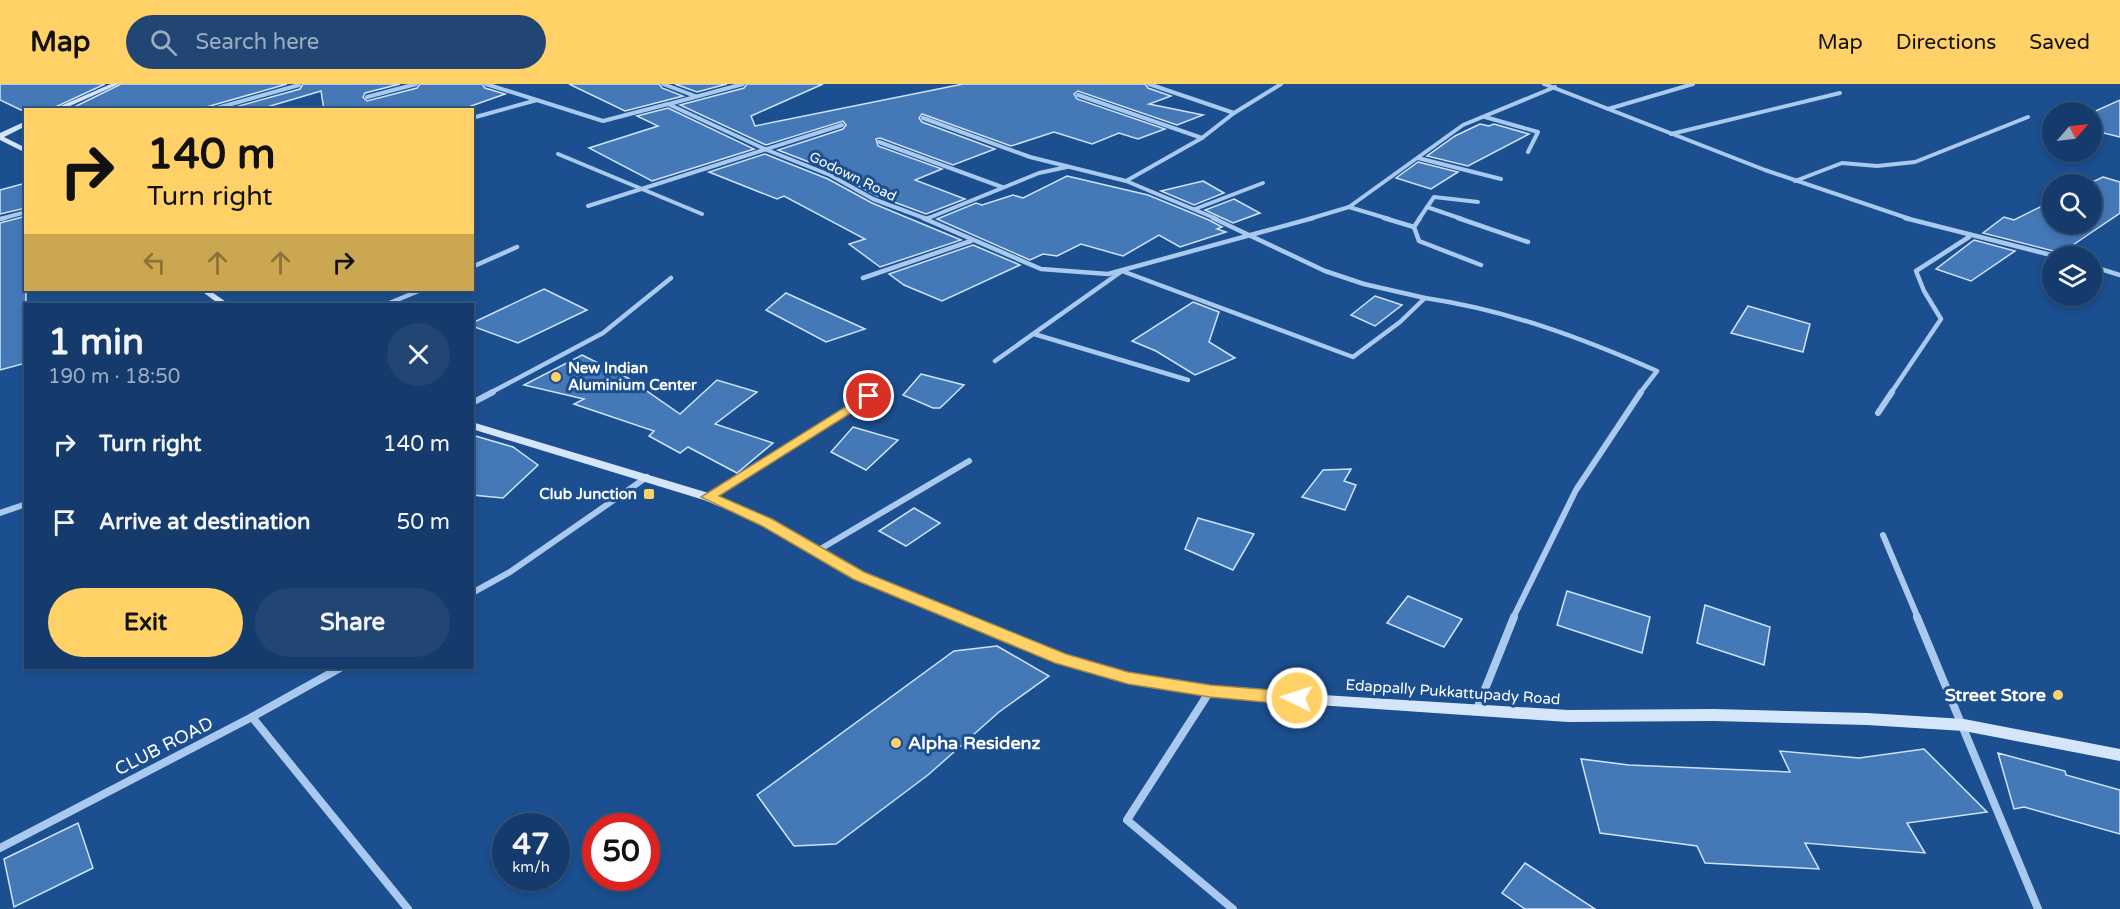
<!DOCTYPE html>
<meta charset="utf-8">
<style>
:root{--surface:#143b6b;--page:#214673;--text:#f1f3f6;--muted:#9dadc1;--line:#33557e;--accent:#ffd166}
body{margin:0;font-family:"Varela Round",sans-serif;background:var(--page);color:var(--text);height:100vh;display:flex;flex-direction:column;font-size:22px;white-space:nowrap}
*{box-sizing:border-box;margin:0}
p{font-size:20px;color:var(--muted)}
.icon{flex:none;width:33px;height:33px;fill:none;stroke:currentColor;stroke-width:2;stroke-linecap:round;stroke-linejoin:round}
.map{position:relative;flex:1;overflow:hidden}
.details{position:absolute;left:24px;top:219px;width:450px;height:366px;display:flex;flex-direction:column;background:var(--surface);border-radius:0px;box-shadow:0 3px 9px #0003,0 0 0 2px var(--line)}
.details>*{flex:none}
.guide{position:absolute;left:24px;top:24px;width:450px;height:183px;border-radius:0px;box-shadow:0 3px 9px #0003,0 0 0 2px var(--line);background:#ffd166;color:#111;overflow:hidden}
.needle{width:39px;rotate:62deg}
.tools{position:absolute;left:2042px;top:18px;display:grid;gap:12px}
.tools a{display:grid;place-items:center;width:60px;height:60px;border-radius:50%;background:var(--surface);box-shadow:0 3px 9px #0003,0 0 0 2px var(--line);font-size:30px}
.speed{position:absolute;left:492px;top:729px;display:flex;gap:12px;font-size:30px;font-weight:700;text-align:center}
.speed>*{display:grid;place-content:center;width:78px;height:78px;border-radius:50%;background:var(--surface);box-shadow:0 3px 9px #0003,0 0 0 2px var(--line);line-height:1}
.speed small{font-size:15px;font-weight:400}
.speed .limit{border:9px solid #d22;background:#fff;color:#111}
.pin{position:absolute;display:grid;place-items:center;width:51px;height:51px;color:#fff;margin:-26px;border:3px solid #fff;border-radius:50%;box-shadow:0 2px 6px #0007}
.me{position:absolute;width:66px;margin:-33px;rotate:274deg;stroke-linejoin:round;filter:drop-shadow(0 0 4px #0008)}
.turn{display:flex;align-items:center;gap:21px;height:126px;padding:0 24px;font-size:27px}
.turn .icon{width:78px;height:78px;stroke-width:2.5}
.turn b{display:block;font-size:42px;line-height:51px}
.lanes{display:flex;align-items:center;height:57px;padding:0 24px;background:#0003;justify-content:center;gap:30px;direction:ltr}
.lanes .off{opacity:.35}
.round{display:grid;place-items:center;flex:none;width:63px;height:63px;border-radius:32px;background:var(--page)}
.headline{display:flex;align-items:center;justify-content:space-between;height:102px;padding:0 24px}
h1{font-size:36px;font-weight:700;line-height:45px}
.primary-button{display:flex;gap:12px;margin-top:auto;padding:12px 24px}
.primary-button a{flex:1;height:69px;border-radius:36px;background:var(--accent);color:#111;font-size:24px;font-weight:700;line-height:69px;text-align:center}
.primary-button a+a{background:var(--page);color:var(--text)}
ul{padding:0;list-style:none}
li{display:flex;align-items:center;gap:18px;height:78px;padding:0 24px}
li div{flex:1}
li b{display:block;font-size:22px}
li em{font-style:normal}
header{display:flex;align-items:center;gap:36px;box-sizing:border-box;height:84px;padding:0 30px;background:var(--accent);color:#111}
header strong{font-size:28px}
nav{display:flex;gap:33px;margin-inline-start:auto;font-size:21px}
.search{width:420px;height:54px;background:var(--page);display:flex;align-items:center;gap:15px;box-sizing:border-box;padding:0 21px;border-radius:33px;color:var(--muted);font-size:22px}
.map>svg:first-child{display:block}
.building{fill:#4478b7;stroke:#cfe3fa;stroke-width:1.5}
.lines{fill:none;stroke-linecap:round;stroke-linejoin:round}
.pedestrian{stroke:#a9c9ee;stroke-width:3}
.minor-far3{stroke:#a9c9ee;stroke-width:4}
.minor-far2{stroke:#a9c9ee;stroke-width:4.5}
.minor-far1{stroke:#a9c9ee;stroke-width:6}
.minor{stroke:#a9c9ee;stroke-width:8}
.secondary{fill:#d6e6fa;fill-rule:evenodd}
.route{fill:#ffd166;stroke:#a68842;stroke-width:1.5}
.poi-dot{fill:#ffd166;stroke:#1b4f8f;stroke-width:2}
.labels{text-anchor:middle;stroke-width:6;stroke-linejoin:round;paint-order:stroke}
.far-street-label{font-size:14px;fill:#fff;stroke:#1b4f8f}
.poi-label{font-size:15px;font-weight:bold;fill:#fff;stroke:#1b4f8f;text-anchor:start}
.street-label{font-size:15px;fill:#fff;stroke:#1b4f8f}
.near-poi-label{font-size:18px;font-weight:bold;fill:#fff;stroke:#1b4f8f;text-anchor:end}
.near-street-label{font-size:18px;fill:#fff;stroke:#1b4f8f}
</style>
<header>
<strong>Map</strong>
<div class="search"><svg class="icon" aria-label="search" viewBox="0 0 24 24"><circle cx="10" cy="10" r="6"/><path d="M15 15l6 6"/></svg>Search here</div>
<nav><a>Map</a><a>Directions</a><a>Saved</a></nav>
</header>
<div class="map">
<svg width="2120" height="825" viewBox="0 0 2120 825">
<rect width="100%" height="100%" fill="#1b4f8f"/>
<g class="building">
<polygon points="0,0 105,0 49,26 21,26 0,16"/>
<polygon points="121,0 287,0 196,26 68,26"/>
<polygon points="303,0 400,0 365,9 363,13 367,17 417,4 420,0 482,0 485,4 505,10 460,26 324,26 321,7 257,26 243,25 239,22 300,5"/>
<polygon points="569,0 659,0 662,4 683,12 625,27"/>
<polygon points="675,0 727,0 697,8"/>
<polygon points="747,0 823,0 751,32 755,42 963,0 1145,0 1148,4 1171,12 1149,20 1203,31 1177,41 1078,7 1074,10 1077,15 1165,45 1138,55 1119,49 1092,60 1054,48 1011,62 922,30 919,34 922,38 995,65 953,81 880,54 876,55 878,62 942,85 915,96 965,115 926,130 875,111 832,87 778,66 843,45 846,41 843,37 766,61 680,21 744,4"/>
<polygon points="2120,16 2120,53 2091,46 2091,29"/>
<polygon points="668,24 754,65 652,97 589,64 658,42 637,32"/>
<polygon points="1480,40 1489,42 1494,40 1529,50 1468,82 1427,72 1455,52"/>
<polygon points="765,70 828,95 872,119 961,156 880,183 849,160 865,155 784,112 777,115 709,88"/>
<polygon points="1418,78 1458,88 1431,105 1396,94"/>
<polygon points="1067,92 1148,111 1209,136 1222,143 1217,145 1226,148 1180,163 1159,151 1123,172 1081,160 1057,172 1043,170 1030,176 937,135 976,119 982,121 1013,111 1023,114"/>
<polygon points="2103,93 2120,98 2120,129 2061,169 1983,149 2004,133 2014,136 2052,117 2052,140 2091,140 2091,100 2088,100"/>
<polygon points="1203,97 1224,109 1194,121 1161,107"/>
<polygon points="26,99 26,124 0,130 0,106"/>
<polygon points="1234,115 1260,129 1233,139 1205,126"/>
<polygon points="26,132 26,279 0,286 0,139"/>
<polygon points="1974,156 2015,167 1971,197 1936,185"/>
<polygon points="973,161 1020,181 942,217 904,201 889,190"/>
<polygon points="544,205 587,226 518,259 472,242 472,239"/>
<polygon points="786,209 865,245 826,258 766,226"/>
<polygon points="1375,212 1402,221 1375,242 1351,231"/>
<polygon points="1193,218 1219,228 1209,258 1235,274 1195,291 1156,267 1132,257"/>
<polygon points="1748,222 1810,240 1803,268 1731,249"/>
<polygon points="582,271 628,294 680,330 717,296 757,308 715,340 773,359 737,389 688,363 680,369 649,352 654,347 574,320 584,315 524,301"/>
<polygon points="921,290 964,301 940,324 933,324 903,311"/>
<polygon points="853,343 898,356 866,386 831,368"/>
<polygon points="472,351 513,363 538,381 503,414 472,411"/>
<polygon points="1351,385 1344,397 1356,401 1345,426 1302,413 1323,386"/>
<polygon points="914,424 940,439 906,462 879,447"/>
<polygon points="1198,434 1254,450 1233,486 1185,465"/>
<polygon points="1567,507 1650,533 1642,569 1557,541"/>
<polygon points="1408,512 1462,535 1444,563 1387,539"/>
<polygon points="1705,521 1770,543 1764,581 1697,559"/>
<polygon points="997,562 1049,592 999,628 928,691 836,760 794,762 757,711 954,567"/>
<polygon points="1924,665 1987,728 1907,739 1925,769 1805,759 1819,785 1705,779 1697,762 1600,749 1581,675 1629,681 1790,688 1780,667 1859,674"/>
<polygon points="1998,669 2065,687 2066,691 2120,706 2120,750 2024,723 2014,725"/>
<polygon points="78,739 93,784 14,823 4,775"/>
<polygon points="1525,779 1595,825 1525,825 1502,809"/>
</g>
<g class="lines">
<polyline class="pedestrian" points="220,23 239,26"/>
<g class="minor-far3">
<polyline points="486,0 603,37 668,20 767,66 830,91 873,115 927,135"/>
<polyline points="663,0 695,12"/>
<polyline points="1149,0 1234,29"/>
<polyline points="1544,0 1765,86 1910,135"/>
<polyline points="1078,11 1202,54"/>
<polyline points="367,13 416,0"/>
<polyline points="669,20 743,0"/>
<polyline points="1608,25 1693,0"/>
<polyline points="210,26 299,1"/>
<polyline points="1485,33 1538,48 1528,68"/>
<polyline points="472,34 537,16"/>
<polyline points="923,34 1030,73 1126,97 1217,135"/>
<polyline points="1671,50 1840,9"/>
<polyline points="879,58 1002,103"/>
<polyline points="558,70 702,130"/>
<polyline points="1418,74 1501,95"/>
<polyline points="1126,97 1202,54 1234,29 1281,0"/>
<polyline points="1795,97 1842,79 1877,82 1915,78 2028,33"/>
<polyline points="588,122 842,41"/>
<polyline points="1349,123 1389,135"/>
<polyline points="1427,123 1462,135"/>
<polyline points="1195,125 1263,99"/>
<polyline points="0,135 26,128"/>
<polyline points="926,135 1039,89 1067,83"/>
<polyline points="1309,135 1349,123 1463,41 1555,3"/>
<polyline points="1419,135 1434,113 1478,118"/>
</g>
<g class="minor-far2">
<polyline points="923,134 1041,185 1108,190 1313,134"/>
<polyline points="1384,134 1414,143 1419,157 1481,181"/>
<polyline points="1458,134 1528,158"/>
<polyline points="1905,134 2055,172"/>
<polyline points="0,135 5,134"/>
<polyline points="926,135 929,134"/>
<polyline points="1414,143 1420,134"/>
<polyline points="2091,182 2120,191"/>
<polyline points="472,183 517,163"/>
<polyline points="863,194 971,157"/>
<path d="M1425,214c82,12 157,40 232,73l-17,22"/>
<polyline points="387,220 421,206"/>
<polyline points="1034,250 1188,296"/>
<polyline points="995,277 1122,187 1353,273 1400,238 1425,214 1364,200 1325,187 1213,134"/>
<polyline points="490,309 603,249 671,194"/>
<polyline points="1891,309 1941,235 1924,207 1916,187 1969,153"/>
</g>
<g class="minor-far1">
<polyline points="472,319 493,308"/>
<polyline points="1878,329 1892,308"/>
<polyline points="708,413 869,312"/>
<polyline points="0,429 26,420"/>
<polyline points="1883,451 1918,534"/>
<polyline points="817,467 969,377"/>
<polyline points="472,509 510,488 647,393"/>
<polyline points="1513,534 1576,406 1641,308"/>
</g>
<g class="minor">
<polyline points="1917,533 2038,825"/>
<polyline points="1210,607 1127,736 1233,825"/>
<polyline points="1477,625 1514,533"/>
<polyline points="252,633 408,825"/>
<polyline points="0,764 252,633 340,584"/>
</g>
<g class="secondary">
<polygon points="111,0 119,0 61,26 51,26"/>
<polygon points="26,37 26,42 4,53 26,64 26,69 0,56 0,49"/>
<polygon points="200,206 209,206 229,220 219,220"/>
<polygon points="472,338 712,410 771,435 863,488 1064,571 1128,589 1210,602 1274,608 1568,626 1714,625 1867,629 1964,635 2120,665 2120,677 1964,647 1867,641 1714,637 1568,638 1274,618 1210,612 1128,599 1055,579 853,494 763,441 704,416 472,345"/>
</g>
</g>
<polygon class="route" points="869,308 873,309 873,315 719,412 772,435 864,488 1066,570 1128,588 1210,601 1297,608 1303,610 1305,614 1303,619 1297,621 1210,613 1128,600 1055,579 853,495 762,442 701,413"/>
<g class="poi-dot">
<circle cx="556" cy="293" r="6"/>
<rect x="643" y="404" width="12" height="12" rx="3"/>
<circle cx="2058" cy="611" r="6"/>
<circle cx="896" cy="659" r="6"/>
</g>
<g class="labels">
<g class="far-street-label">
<text transform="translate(853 92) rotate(26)" y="5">Godown Road</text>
</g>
<g class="poi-label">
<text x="568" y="289">New Indian<tspan x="568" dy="17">Aluminium Center</tspan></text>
<text x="637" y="415" text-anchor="end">Club Junction</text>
</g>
<g class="street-label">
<text transform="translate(1453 608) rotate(4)" y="5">Edappally Pukkattupady Road</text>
</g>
<g class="near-poi-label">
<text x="2046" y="617">Street Store</text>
<text x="908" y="665" text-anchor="start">Alpha Residenz</text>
</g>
<g class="near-street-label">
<text transform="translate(164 662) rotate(-27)" y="6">CLUB ROAD</text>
</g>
</g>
</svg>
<div class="tools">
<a><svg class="needle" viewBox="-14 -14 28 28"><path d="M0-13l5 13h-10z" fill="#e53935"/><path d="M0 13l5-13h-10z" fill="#9dadc1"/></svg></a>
<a><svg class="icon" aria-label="search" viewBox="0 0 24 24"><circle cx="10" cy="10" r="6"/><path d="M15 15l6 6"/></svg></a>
<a><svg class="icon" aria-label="layers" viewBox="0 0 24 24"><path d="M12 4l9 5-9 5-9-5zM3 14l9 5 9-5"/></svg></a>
</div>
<div class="speed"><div>47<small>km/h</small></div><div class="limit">50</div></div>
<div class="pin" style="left:869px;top:312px;background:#d93025"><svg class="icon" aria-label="arrive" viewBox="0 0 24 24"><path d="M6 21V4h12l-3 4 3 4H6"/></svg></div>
<svg class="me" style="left:1297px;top:614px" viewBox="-20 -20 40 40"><circle r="17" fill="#ffd166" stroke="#fff" stroke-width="3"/><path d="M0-11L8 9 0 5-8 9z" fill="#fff"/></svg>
<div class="guide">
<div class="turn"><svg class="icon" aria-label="right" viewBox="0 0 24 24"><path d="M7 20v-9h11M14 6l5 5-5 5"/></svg><div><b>140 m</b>Turn right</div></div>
<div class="lanes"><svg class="icon off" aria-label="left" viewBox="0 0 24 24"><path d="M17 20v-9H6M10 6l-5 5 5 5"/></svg><svg class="icon off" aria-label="ahead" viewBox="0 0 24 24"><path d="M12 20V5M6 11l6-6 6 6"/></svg><svg class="icon off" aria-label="ahead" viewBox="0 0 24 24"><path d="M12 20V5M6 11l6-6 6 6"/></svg><svg class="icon" aria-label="right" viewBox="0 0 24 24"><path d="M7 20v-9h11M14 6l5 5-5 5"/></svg></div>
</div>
<section class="details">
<div class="headline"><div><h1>1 min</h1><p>190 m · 18:50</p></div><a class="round"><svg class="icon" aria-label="close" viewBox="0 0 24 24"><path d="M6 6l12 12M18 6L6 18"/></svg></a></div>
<ul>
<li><svg class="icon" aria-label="right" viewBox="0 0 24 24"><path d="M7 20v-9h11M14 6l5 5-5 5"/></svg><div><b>Turn right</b></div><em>140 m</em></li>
<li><svg class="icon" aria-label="arrive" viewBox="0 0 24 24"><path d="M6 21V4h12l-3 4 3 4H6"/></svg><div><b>Arrive at destination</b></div><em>50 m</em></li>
</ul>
<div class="primary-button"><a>Exit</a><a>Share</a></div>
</section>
</div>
